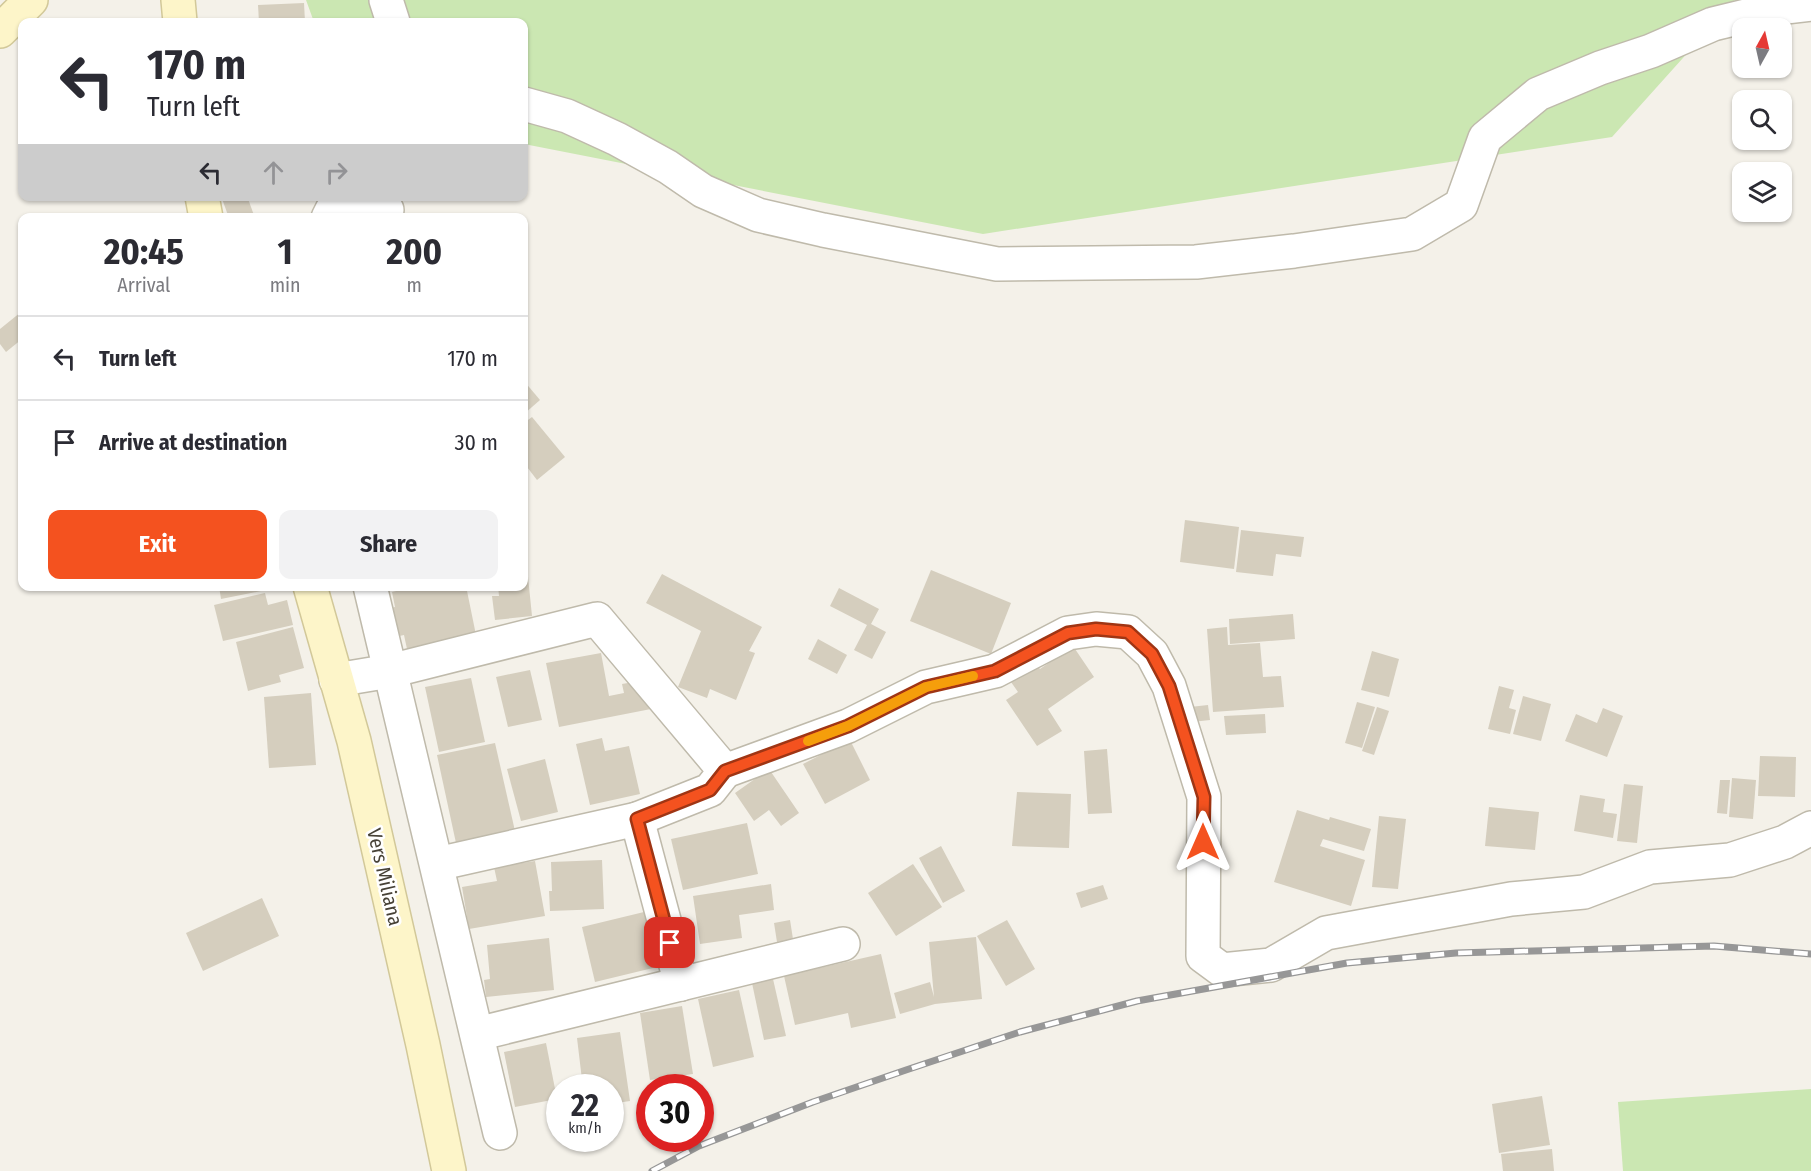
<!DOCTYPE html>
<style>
:root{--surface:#fff;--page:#f2f2f3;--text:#2b2b33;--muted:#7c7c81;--line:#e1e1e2;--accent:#f4521f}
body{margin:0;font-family:"Fira Sans Condensed",sans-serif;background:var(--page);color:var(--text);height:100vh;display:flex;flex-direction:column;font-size:22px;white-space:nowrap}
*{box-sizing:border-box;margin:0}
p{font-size:20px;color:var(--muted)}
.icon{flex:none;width:33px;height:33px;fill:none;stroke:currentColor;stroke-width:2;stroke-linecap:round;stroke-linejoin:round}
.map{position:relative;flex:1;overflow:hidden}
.side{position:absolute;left:18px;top:213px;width:510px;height:378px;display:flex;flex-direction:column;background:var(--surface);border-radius:12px;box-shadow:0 2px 4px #0004}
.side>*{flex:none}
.guide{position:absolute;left:18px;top:18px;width:510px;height:183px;border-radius:12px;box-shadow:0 2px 4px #0004;background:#fff;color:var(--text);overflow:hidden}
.needle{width:39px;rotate:8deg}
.controls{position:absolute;left:1732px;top:18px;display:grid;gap:12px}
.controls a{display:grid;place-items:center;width:60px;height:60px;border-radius:12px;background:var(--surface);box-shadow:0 2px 4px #0004;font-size:30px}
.speed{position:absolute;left:546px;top:1074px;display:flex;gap:12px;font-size:30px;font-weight:700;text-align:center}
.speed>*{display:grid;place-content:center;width:78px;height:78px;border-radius:50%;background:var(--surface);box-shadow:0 2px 4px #0004;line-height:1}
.speed small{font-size:15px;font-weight:400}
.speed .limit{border:9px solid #d22;background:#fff;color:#111}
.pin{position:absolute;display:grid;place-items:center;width:51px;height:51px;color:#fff;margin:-26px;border-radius:12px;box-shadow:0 3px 9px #0006}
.me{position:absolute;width:66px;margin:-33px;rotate:0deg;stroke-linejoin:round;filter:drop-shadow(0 0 4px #0008)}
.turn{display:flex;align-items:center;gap:21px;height:126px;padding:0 30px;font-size:27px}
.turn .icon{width:78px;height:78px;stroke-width:2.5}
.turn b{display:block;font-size:42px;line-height:51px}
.lanes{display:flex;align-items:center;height:57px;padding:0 30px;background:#0003;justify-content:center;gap:30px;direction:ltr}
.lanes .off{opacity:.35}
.eta{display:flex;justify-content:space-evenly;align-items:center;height:102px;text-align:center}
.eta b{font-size:36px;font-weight:700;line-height:42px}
.primary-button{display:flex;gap:12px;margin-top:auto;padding:12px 30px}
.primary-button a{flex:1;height:69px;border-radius:12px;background:var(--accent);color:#fff;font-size:24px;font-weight:700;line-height:69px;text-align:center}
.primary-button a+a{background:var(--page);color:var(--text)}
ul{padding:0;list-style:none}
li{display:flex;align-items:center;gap:18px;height:84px;padding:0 30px;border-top:2px solid var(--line)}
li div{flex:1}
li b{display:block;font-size:22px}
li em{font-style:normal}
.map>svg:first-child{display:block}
.green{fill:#cbe7b2}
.building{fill:#d5cebe}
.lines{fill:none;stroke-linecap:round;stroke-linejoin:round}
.street-casing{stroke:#bfbaab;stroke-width:36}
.secondary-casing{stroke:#d2c899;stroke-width:36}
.street{stroke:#fff;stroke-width:33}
.secondary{stroke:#fdf5c9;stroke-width:33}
.rail-casing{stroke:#979797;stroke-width:7}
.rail{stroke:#fff;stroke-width:4.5;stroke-dasharray:14;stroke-linecap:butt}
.route-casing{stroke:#9f3514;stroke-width:15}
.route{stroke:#f4521f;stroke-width:10}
.slow{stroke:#f59e0b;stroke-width:10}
.labels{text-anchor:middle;stroke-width:5;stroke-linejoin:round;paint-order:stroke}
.street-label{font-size:20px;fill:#474237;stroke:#fff}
</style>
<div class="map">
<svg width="1811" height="1171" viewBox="0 0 1811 1171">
<rect width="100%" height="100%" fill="#f4f1e9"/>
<g class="green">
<polygon points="306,0 1735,0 1612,137 983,234 524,144 524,22 314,22"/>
<polygon points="1811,1089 1811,1171 1623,1171 1618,1102"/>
</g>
<g class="building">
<polygon points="304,3 305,22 259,22 258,5"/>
<polygon points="221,196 247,196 255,218 229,218"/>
<polygon points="21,312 22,339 6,352 0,344 0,329"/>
<polygon points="524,381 540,400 524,414"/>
<polygon points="532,417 565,457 537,480 524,463 524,423"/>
<polygon points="1185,520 1239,527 1234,569 1180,562"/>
<polygon points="1241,530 1304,537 1301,557 1276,554 1273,576 1236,572"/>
<polygon points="525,547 532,616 495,620 492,596 499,596 498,586 524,586 524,548"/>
<polygon points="931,570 1011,603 991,654 910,621"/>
<polygon points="662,574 762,627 749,651 755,653 736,700 710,689 707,698 678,687 701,631 646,603"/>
<polygon points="219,586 260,586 261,591 221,599"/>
<polygon points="417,586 466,586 476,635 407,649 404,635 390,638 384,610 395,607 392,592"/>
<polygon points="839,588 879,609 871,624 886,632 872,659 854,650 867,625 830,606"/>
<polygon points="265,593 268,605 287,600 293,625 223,641 214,605"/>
<polygon points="1293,614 1295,639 1230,644 1229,619"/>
<polygon points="293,627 304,668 279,675 281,682 248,691 236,642"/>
<polygon points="1227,627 1228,645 1260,643 1263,677 1281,676 1284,707 1213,712 1207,629"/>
<polygon points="818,639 847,655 837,674 808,659"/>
<polygon points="1073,646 1094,677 1048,709 1062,731 1037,746 1006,700 1018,692 1011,682 1036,664 1040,669"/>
<polygon points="1372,651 1399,659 1389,697 1361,690"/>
<polygon points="601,653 609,696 624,693 622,684 645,680 651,709 559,727 546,663"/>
<polygon points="530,670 542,720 508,727 496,677"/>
<polygon points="471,678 485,742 439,752 425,687"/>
<polygon points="1499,686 1514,690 1509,708 1516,710 1510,734 1488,729"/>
<polygon points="311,693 316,765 269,768 264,697"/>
<polygon points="1523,696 1551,704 1541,741 1513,734"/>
<polygon points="1357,702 1375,707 1362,748 1345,743"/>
<polygon points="1208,705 1210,720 1192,722 1190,707"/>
<polygon points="1377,707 1389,711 1374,755 1362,751"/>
<polygon points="1603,708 1623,716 1607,757 1565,741 1576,714 1597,723"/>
<polygon points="1265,714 1266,733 1226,735 1224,716"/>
<polygon points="602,738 605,751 629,746 640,794 590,805 576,744"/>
<polygon points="850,740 870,780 825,804 803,764"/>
<polygon points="495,743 515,831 456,843 437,755"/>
<polygon points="1107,749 1112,813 1088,814 1084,751"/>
<polygon points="1760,756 1796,757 1795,797 1758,796"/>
<polygon points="545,759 558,812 521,821 507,769"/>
<polygon points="769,769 799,813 781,826 769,810 754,821 735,793"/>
<polygon points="1732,778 1756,780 1753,819 1729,817"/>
<polygon points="1720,780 1730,780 1727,814 1717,813"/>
<polygon points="1624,784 1643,786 1637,843 1617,841"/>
<polygon points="1017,792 1071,794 1069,848 1012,846"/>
<polygon points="1580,795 1605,799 1603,812 1617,814 1613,838 1574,831"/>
<polygon points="1489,807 1539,812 1535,850 1485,846"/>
<polygon points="1297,810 1329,820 1330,817 1371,829 1364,851 1323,839 1320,846 1365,860 1351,906 1274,882"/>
<polygon points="1379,816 1406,819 1398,889 1372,887"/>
<polygon points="747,823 758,874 683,890 671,839"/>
<polygon points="941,846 965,891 943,903 919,858"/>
<polygon points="602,860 604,909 550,911 549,891 552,891 551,862"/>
<polygon points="535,861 545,916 469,929 462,887 497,881 494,867"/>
<polygon points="913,864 942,907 896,936 868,893"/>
<polygon points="771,884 774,910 739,915 742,938 700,944 693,896"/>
<polygon points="1103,885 1108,899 1081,908 1076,893"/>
<polygon points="262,898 279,936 203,971 186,933"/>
<polygon points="644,912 657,967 595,982 582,927"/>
<polygon points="790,920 793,939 777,942 774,923"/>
<polygon points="1007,920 1035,969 1006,986 977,936"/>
<polygon points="976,937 982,999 935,1004 900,1014 894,993 930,982 934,997 929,942"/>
<polygon points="549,938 554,990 486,997 484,980 490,979 487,945"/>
<polygon points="881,954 896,1018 851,1028 848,1013 795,1025 784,976"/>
<polygon points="773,979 786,1036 764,1040 752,983"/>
<polygon points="739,990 754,1057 713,1067 698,999"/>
<polygon points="682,1006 693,1074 650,1080 640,1013"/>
<polygon points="620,1032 630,1101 610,1104 610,1088 583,1088 577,1038"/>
<polygon points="546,1043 557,1099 515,1107 504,1052"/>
<polygon points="1542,1096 1550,1145 1499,1153 1492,1104"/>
<polygon points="1552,1149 1554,1171 1503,1171 1501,1154"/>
</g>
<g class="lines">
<g class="street-casing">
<g id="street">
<polyline points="386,0 393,22"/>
<polyline points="524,104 567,116 617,139 668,167 703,191 758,215 823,230 997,264 1196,262 1294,251 1412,234 1461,205 1485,138 1538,94 1600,68 1651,51 1713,24 1779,8 1811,4"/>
<polyline points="328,218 332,210 387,210"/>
<polyline points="370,586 500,1133"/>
<polyline points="336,680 390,671 597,619 725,771 710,790 637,819 437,864"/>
<polyline points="725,771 848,726 926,687 995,671 1068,633 1096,629 1128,632 1152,654 1169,686 1204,797 1203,956 1222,970 1271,965 1326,933 1511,899 1584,892 1650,867 1730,860 1785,842 1811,828"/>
<polyline points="637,819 681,984"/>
<polyline points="477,1034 843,944"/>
</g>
</g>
<g class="secondary-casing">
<g id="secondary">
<polyline points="178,0 180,22"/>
<polyline points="0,31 31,0"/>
<polyline points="202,196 206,218"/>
<polyline points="310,586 354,741 423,1045 449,1171"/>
</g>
</g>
<use href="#street" class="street"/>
<use href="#secondary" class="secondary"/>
<g class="rail-casing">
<polyline id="rail" points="652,1171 699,1146 813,1102 906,1070 1020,1032 1137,1001 1347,963 1456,953 1714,946 1811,954"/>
</g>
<use href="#rail" class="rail"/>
</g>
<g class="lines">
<g class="route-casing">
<polyline id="route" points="670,943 637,819 710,790 725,771 848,726 926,687 995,671 1068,633 1096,629 1128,632 1152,654 1169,686 1204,797 1203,842"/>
</g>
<use href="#route" class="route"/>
<polyline class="slow" points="808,741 848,726 926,687 973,676"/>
</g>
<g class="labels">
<g class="street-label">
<text transform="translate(385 877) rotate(77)" y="7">Vers Miliana</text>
</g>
</g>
</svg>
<div class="controls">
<a><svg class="needle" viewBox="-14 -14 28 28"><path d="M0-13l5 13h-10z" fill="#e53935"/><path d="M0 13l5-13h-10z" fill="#7c7c81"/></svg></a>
<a><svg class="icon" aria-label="search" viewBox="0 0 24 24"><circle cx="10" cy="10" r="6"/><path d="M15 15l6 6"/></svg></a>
<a><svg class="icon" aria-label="layers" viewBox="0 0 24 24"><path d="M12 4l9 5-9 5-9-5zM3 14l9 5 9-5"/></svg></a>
</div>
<div class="speed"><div>22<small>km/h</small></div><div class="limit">30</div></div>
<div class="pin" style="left:670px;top:943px;background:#d93025"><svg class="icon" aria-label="arrive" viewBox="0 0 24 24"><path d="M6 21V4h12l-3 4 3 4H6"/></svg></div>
<svg class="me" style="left:1203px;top:842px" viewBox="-20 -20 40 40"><path d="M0-17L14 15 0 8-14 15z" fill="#f4521f" stroke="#fff" stroke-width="4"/></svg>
<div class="guide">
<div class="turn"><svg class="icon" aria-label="left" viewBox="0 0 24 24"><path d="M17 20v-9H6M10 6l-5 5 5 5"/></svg><div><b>170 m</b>Turn left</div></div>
<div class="lanes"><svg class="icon" aria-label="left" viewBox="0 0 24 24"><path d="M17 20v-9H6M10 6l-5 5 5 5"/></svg><svg class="icon off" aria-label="ahead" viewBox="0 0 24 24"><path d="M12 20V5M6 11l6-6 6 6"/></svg><svg class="icon off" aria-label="right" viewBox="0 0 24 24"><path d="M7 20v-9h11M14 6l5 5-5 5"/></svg></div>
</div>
<section class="side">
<div class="eta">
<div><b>20:45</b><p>Arrival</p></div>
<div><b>1</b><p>min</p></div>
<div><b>200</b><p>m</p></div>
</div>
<ul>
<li><svg class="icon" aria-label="left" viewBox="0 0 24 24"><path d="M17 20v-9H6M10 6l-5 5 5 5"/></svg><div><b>Turn left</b></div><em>170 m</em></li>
<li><svg class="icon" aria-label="arrive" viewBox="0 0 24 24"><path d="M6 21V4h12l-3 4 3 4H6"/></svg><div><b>Arrive at destination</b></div><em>30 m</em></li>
</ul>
<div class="primary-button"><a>Exit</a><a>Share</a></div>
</section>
</div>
